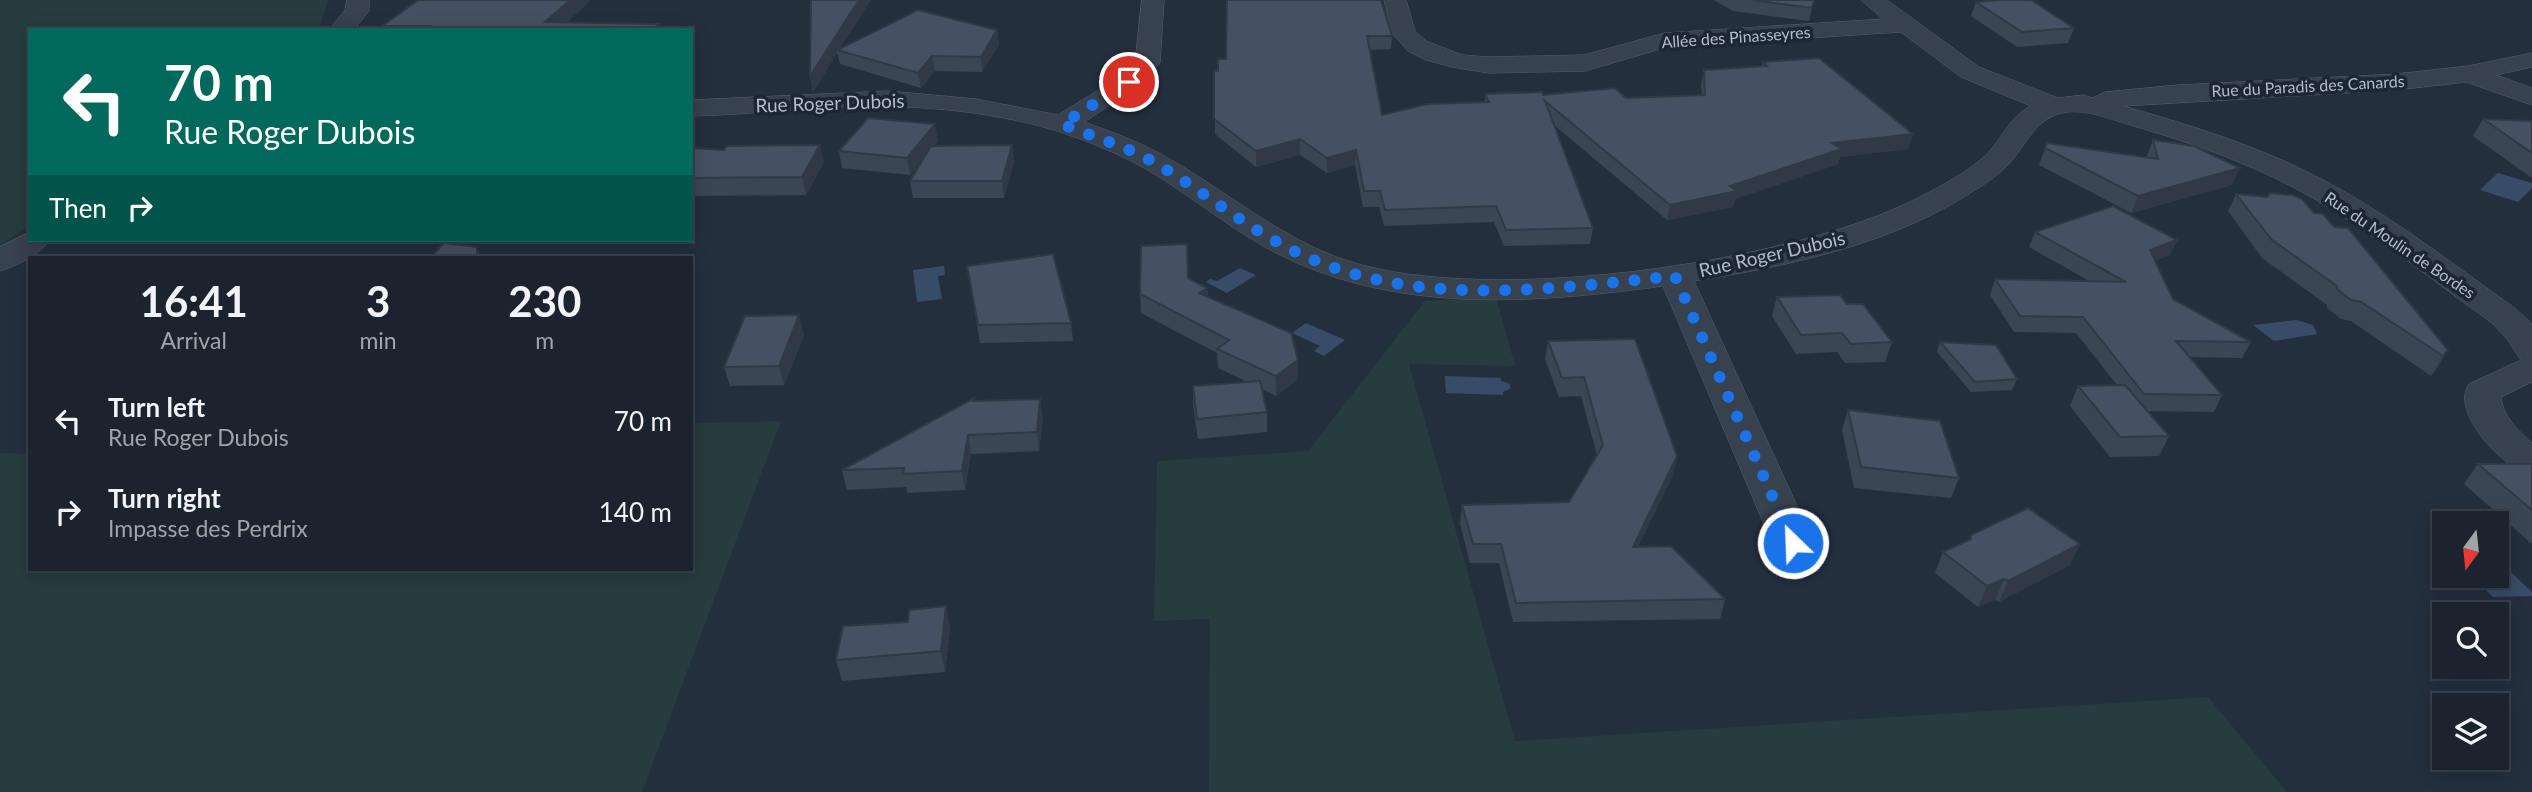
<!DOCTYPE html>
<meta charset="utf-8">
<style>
:root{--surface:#1b232e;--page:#282f3a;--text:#f1f3f6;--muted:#a0a4aa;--line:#39404a}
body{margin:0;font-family:Lato,sans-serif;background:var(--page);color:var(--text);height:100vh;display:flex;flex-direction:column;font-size:26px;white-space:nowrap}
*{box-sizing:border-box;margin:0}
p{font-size:23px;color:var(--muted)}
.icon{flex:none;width:38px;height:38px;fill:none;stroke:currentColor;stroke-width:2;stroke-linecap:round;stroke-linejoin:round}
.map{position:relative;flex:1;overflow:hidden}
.sheet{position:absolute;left:28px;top:256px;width:665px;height:315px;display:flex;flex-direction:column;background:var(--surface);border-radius:0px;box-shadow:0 4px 18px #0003,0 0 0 2px var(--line)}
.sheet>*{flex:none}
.top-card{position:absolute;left:28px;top:28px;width:665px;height:214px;border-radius:0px;box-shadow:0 4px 18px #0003,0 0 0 2px var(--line);background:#00695c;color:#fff;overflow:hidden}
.needle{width:46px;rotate:195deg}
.buttons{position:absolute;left:2432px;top:511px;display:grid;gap:14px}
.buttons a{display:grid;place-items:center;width:77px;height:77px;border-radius:0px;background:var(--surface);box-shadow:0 4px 18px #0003,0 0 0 2px var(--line);font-size:35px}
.pin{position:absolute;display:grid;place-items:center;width:60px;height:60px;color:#fff;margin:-30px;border:4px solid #fff;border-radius:50%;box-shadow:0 2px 7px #0007}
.me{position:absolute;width:77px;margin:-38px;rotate:336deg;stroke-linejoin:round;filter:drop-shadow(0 0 5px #0008)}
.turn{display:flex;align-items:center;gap:24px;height:147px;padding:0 21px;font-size:32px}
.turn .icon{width:91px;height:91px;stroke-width:2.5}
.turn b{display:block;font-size:49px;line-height:60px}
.then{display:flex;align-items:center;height:66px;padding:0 21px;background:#0003;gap:14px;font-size:26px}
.eta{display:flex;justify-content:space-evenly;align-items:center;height:119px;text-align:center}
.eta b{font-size:42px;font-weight:700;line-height:49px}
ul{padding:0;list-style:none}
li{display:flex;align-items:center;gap:21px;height:91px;padding:0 21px}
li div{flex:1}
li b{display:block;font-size:26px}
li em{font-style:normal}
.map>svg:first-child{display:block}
.green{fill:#263c3f}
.water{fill:#394c67}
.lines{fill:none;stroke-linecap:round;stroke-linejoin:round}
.minor-casing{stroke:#565f6c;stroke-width:1}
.minor{fill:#38414e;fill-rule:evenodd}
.wall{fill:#3b4654}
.shaded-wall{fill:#303945}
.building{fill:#455162;stroke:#303945;stroke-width:2}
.route{stroke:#1a73e8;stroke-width:12;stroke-dasharray:0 21.6}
.labels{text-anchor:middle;stroke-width:7;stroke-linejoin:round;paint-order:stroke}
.far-street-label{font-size:16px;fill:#b4bcc9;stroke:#1d2633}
.street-label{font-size:19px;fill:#b4bcc9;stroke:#1d2633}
</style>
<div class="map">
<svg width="2532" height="792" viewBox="0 0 2532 792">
<rect width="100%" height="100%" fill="#242f3e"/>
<g class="green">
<polygon points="0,0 328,0 319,30 30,30 30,226 0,245"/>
<polygon points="1496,297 1515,366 1409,364 1515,741 2208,697 2287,792 1209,792 1210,619 1154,621 1157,461 1308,451 1425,301"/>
<polygon points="781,421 642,792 0,792 0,453 30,454 30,569 691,569 691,423"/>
</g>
<g class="water">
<polygon points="2498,173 2532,183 2532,188 2518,202 2480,190"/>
<polygon points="944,266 945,275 938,276 942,299 917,302 913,270"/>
<polygon points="1240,268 1256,275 1227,293 1206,282 1210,279 1217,281"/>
<polygon points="2297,320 2313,325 2317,334 2274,341 2253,325"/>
<polygon points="1306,323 1345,340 1324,356 1314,351 1320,346 1292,333"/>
<polygon points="1445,376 1501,378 1501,381 1510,384 1511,388 1503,392 1503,395 1446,393"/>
<polygon points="2497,559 2532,592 2532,596 2493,597 2472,576 2497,576"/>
</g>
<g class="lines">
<g class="minor-casing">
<g id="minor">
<polygon points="347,0 369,0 369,11 354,30 329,30 345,10"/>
<path d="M1142,0h22l-4,63 -22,24 -54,35c28,10 56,20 82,35 57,32 107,75 168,99 136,54 456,8 584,-58 23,-12 48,-25 67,-42 16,-15 25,-41 46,-50l-70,-29 -60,-45 -234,15 -82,24 -96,2 -37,-6 -26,-7 -18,-9 -16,-18 -8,-33h22l9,31 11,10 36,14 27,2 95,-2 81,-22 218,-14 -22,-19h26l92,67 79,31 25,-3 10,3 12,-6 73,-7 218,-11 72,-8 64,-13v14l-36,8 36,13v17l-66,-23 -70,8 -273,16c74,21 148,44 215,82 63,35 120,80 178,121l16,15v58l-31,15c2,20 17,33 31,46v34c-27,-8 -83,-64 -63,-93l52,-24 -14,-21 -15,-16c-57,-41 -113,-86 -174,-122 -56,-33 -119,-56 -181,-74 -26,-7 -56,-22 -82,-12 -23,9 -31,33 -47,50 -9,10 -22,18 -33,25 -82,54 -186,76 -281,91l120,262 -6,10 -15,4 -15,-4 -6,-10 -109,-257c-133,18 -276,29 -398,-39 -41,-23 -78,-54 -119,-78 -28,-16 -61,-29 -92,-39 -68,-20 -145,-26 -215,-23 -49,2 -98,8 -148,9v-16l197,-9 88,8 82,16 62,-38 15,-16z"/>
<path d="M30,232v8h20c-10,14 -33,26 -50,31v-24z"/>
</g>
</g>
<use href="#minor" class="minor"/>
</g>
<g class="wall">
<polygon points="418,0 591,0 566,23 659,24 660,30 384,30 382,26"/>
<polygon points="811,0 841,47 997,30 999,45 982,72 935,71 921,88 840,64 837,53 813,92 810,76"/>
<polygon points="1227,0 1392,36 1391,49 1369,50 1382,115 1485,102 1485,94 1626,98 1702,95 1701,85 1704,70 1762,66 1763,62 1913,134 1908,149 1840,157 1838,164 1735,199 1733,207 1667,220 1554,125 1593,228 1590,244 1504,246 1494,222 1384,226 1379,207 1363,207 1355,165 1327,173 1300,155 1256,167 1215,134 1214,71 1218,71 1226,59"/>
<polygon points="1714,0 1814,0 1809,21 1733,11"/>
<polygon points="1976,2 2074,28 2068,43 2017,47 1971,16"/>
<polygon points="2483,119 2532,121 2532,178 2473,136"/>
<polygon points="2153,140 2232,185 2131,213 2039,165 2047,143 2146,158"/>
<polygon points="938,141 934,146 1014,162 1004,198 913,198 910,181 924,158 910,175 842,168 839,151"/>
<polygon points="691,148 824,162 806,195 691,196"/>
<polygon points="2236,194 2314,213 2334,227 2448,350 2436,370 2431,376 2351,321 2341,319 2327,308 2327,305 2262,258 2228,211"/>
<polygon points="2035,232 2177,240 2170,255 2155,261 2173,299 2251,342 2242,358 2190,357 2222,395 2214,412 2147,411 2169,436 2159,456 2110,457 2070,406 2078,386 2117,385 2076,333 2014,332 1990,295 1995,279 2091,282 2029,247"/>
<polygon points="1188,278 1207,288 1208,297 1298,379 1276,396 1262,389 1267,412 1267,432 1198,439 1193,406 1193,386 1247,382 1218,368 1217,353 1141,313 1140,294"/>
<polygon points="970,283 1071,323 1073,341 980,343"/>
<polygon points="1777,297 1847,304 1892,342 1885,362 1845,363 1837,352 1796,354 1772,316"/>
<polygon points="804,335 784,385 730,386 724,367"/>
<polygon points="1548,341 1677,456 1673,475 1638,546 1725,599 1720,619 1513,622 1499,563 1470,563 1460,524 1462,505 1569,502 1597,455 1581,396 1559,397 1545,359"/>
<polygon points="1940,342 2017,379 2012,390 1971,392 1937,352"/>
<polygon points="974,398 975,401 1043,418 1039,451 971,454 965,490 907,493 906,487 847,490 842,470"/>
<polygon points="1848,410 1959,478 1951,498 1854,488 1842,430"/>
<polygon points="2478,464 2532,464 2532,544 2464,484"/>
<polygon points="1971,535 2070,565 1999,602 1995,600 1978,607 1935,573 1943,552 1969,540"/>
<polygon points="950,628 945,672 842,681 836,660"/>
</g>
<g class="shaded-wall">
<polygon points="570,0 591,0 558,30 545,22"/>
<polygon points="859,0 871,0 839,50 837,50 837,53 813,92 810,76"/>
<polygon points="659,24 660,30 653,30"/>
<polygon points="997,30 999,45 982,72 981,57"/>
<polygon points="932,56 935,71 921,88 918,73"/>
<polygon points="935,124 938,141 910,175 907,158"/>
<polygon points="1913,134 1908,149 1840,157 1838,164 1735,199 1733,207 1667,220 1670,205 1730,186 1832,143"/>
<polygon points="1300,139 1300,155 1256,167 1256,151"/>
<polygon points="820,145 824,162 806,195 802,177"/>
<polygon points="1012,145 1014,162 1004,198 1002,181"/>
<polygon points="1356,150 1355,165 1327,173 1327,158"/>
<polygon points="2240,168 2232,185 2131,213 2138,196"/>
<polygon points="2177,240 2170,255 2143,266 2150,250"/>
<polygon points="477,247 481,257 477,257"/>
<polygon points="1207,288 1208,307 1199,293"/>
<polygon points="799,315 804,335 784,385 779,366"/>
<polygon points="2448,350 2436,370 2431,376 2443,356"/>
<polygon points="1298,360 1298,379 1276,396 1276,376"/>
<polygon points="1040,399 1043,418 1039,451 1037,432"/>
<polygon points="968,435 971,454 965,490 962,471"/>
<polygon points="1677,456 1673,475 1629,566 1633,547"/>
<polygon points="2080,544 2070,565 1999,602 2008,581"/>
<polygon points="2004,579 1995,600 1978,607 1987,586"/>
<polygon points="946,606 950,628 945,672 941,651"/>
</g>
<g class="building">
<polygon points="418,0 570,0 545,22 659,24 653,30 425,30 430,26 382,26"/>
<polygon points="811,0 859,0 810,76"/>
<polygon points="1227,0 1381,0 1392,36 1367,36 1382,115 1427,104 1489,102 1485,94 1542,92 1543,95 1615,88 1626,98 1705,95 1704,70 1767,66 1763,62 1819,58 1913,134 1832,143 1842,149 1730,186 1737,191 1670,205 1545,101 1593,228 1506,230 1496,206 1385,210 1380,191 1364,191 1356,150 1327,158 1300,139 1256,151 1214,119 1214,71 1218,71 1218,59 1226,59"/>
<polygon points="1752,0 1814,0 1812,8"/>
<polygon points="1999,0 2031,0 2074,28 2022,32 1976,2"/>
<polygon points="918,10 997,30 981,57 932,56 918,73 837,50"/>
<polygon points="868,118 935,124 907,158 839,151"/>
<polygon points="2483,119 2532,121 2532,153"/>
<polygon points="2153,140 2194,146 2240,168 2138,196 2045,148 2047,143 2158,159"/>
<polygon points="820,145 802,177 691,178 691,148 724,150 727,146"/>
<polygon points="1012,145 1002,181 910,181 931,146"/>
<polygon points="2270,193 2292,195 2302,199 2314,213 2323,214 2334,227 2348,228 2448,350 2443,356 2361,302 2351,300 2337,289 2337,286 2272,240 2236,194 2267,197"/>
<polygon points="2113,206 2177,240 2150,250 2173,299 2251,342 2176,341 2222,395 2144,394 2083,317 2020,316 1995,279 2126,282 2035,232"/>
<polygon points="444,243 477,247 477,257 431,257"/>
<polygon points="1187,244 1188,278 1207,288 1199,293 1291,333 1298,360 1276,376 1217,349 1229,340 1140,294 1141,246"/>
<polygon points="1053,254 1071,323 978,325 967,266"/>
<polygon points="1840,295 1847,304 1863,304 1892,342 1851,344 1842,333 1801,335 1777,297"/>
<polygon points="799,315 779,366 724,367 745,316"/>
<polygon points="1635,339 1677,456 1633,547 1671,546 1725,599 1516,603 1501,544 1473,544 1462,505 1569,502 1603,445 1584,377 1562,378 1548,341"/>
<polygon points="1940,342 1996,345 2017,379 1975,382"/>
<polygon points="1260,381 1267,412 1197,419 1193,386"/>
<polygon points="2125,385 2169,436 2120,437 2078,386"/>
<polygon points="974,398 973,401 1040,399 1037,432 968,435 962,471 903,474 904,468 842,470"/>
<polygon points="1848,410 1940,421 1959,478 1861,467"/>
<polygon points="2478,464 2532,464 2532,510"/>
<polygon points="2028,508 2080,544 2008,581 2004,579 1987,586 1943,552 1971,539 1971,535"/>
<polygon points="946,606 941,651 836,660 843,626 908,622 909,610"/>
</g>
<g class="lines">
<path class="route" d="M1129,82l-67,42c30,13 65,22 93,39 47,27 90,64 139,88 120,59 253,38 381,25l118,267"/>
</g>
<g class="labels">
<g class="far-street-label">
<text transform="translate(1736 37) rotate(-4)" y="6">Allée des Pinasseyres</text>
<text transform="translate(2308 86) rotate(-3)" y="6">Rue du Paradis des Canards</text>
<text transform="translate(2400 245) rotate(34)" y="6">Rue du Moulin de Bordes</text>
</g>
<g class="street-label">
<text transform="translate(830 103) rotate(-2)" y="7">Rue Roger Dubois</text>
<text transform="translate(1772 254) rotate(-13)" y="7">Rue Roger Dubois</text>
</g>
</g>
</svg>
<div class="buttons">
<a><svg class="needle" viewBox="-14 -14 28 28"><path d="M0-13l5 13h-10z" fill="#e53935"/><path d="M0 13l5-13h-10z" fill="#a0a4aa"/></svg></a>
<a><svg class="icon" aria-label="search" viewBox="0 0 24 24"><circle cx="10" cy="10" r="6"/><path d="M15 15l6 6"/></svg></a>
<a><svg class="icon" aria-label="layers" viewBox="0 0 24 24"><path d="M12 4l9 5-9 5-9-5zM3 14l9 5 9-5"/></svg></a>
</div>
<div class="pin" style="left:1129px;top:82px;background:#d93025"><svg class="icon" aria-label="arrive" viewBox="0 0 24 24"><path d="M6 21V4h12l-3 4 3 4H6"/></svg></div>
<svg class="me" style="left:1793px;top:543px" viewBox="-20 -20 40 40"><circle r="17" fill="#1a73e8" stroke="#fff" stroke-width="3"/><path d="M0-11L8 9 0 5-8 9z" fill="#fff"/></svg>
<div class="top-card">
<div class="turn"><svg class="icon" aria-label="left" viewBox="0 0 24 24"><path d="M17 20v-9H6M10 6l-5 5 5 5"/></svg><div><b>70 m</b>Rue Roger Dubois</div></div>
<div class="then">Then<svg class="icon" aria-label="right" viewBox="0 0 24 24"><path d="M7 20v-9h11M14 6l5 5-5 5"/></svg></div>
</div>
<section class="sheet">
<div class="eta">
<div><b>16:41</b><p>Arrival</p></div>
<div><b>3</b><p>min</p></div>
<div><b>230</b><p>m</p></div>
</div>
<ul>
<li><svg class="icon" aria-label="left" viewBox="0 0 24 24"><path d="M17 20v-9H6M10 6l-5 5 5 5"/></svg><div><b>Turn left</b><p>Rue Roger Dubois</p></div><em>70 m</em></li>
<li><svg class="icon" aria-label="right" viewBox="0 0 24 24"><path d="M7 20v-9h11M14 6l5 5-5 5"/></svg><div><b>Turn right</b><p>Impasse des Perdrix</p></div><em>140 m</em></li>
</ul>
</section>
</div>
